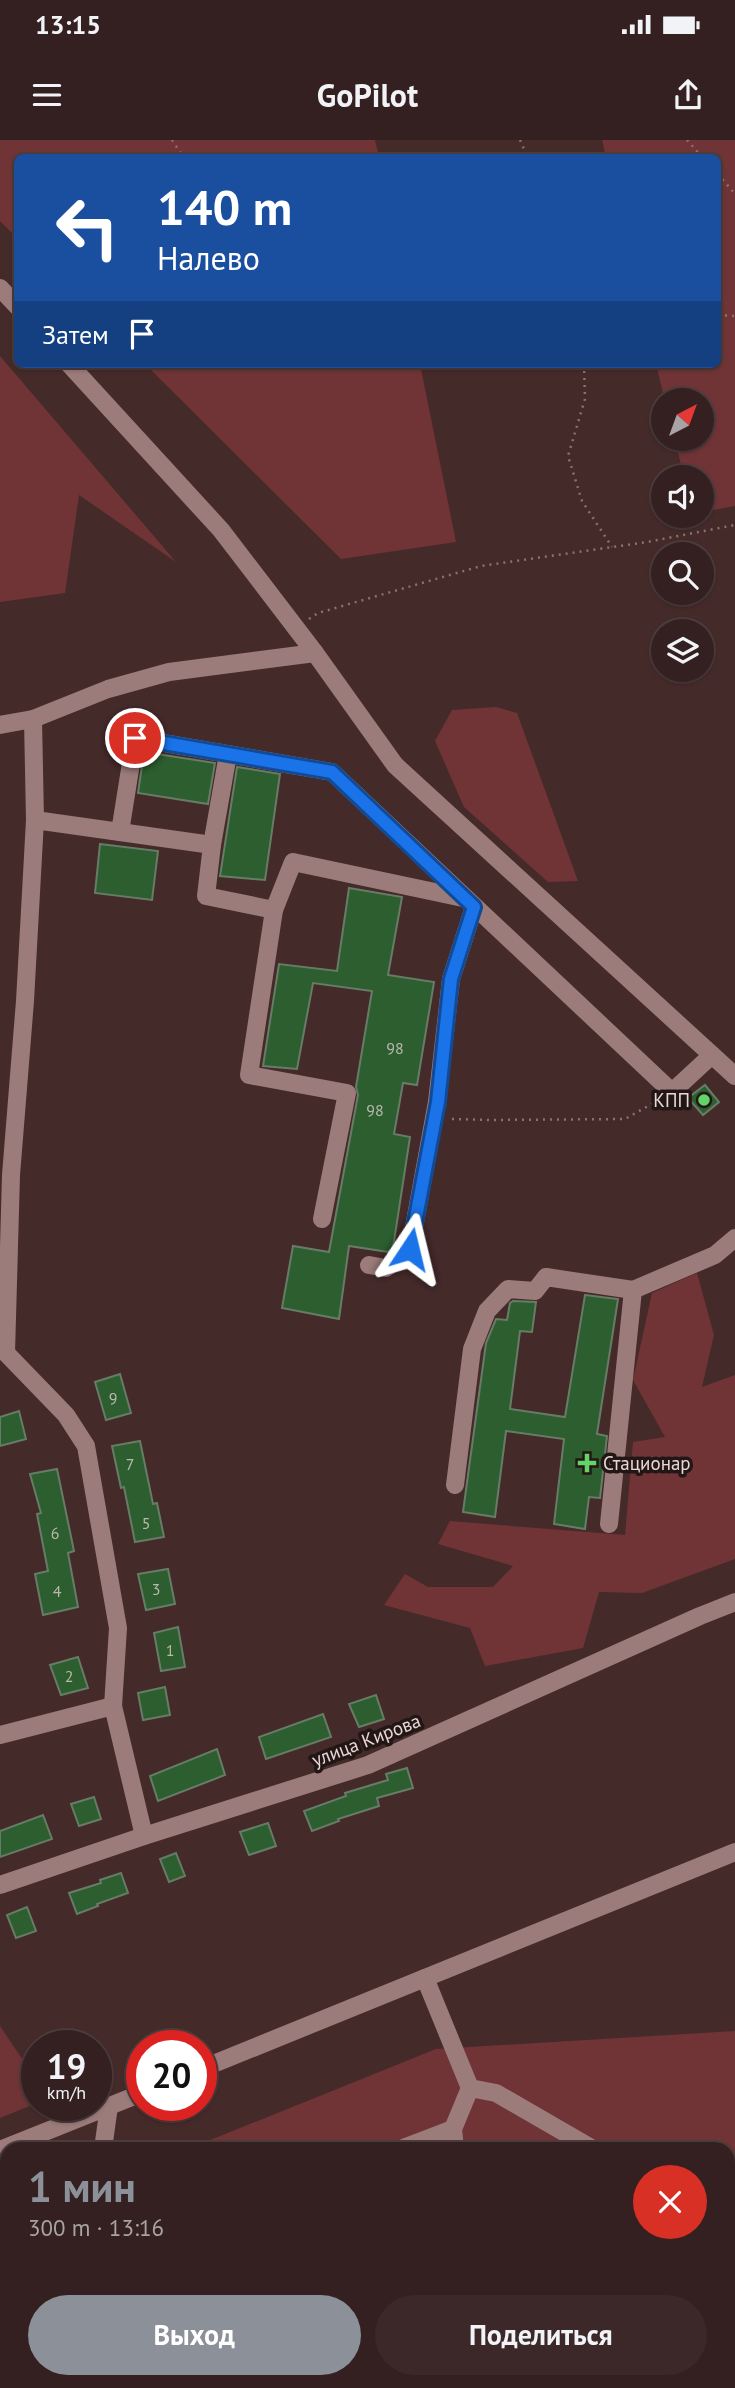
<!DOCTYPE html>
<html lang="ru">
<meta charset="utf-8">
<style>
:root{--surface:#342020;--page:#3c2829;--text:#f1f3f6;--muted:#a9a3a5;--line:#4e3e3e;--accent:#8c9099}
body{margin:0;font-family:"PT Sans",sans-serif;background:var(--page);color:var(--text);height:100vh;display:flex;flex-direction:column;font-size:26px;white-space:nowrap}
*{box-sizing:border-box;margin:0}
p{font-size:23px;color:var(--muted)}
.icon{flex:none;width:38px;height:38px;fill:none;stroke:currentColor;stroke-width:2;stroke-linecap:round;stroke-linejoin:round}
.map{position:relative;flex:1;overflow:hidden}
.sheet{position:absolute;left:0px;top:2002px;width:735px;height:247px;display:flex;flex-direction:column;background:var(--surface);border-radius:21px 21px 0 0;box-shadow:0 2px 5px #0004,0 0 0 2px var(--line)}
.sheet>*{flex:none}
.guide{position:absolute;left:14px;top:14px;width:707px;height:214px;border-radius:10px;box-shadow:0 2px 5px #0004,0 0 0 2px var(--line);background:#1a4fa0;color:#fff;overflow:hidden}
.needle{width:46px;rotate:41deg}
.tools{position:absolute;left:651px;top:248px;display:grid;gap:14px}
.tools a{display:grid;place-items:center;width:63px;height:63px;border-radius:50%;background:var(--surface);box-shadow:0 2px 5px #0004,0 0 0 2px var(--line);font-size:35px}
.speed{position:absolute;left:21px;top:1890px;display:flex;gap:14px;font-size:35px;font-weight:700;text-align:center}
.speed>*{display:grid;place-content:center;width:91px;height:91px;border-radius:50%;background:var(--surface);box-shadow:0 2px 5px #0004,0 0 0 2px var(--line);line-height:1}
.speed small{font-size:18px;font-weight:400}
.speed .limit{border:10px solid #d22;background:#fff;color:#111}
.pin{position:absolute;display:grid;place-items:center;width:60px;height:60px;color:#fff;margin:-30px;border:4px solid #fff;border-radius:50%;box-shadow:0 2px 7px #0007}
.me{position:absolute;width:77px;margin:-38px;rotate:10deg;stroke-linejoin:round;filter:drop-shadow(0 0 5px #0008)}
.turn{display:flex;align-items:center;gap:24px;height:147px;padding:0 28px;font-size:32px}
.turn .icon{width:91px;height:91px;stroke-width:2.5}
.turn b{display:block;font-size:49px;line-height:60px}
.then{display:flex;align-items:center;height:66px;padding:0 28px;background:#0003;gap:14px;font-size:26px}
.round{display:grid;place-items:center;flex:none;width:74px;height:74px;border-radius:37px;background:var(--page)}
.head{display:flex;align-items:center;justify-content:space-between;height:119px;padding:0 28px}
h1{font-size:42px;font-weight:700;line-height:52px;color:var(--accent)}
.action{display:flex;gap:14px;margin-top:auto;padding:14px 28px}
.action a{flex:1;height:80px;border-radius:42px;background:var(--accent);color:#fff;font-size:28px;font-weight:700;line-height:80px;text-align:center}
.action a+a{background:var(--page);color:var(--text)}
.status{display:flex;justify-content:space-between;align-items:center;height:49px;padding:0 35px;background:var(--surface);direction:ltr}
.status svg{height:19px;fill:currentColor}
header{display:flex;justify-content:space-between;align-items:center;height:91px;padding:0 28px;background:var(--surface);font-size:32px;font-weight:700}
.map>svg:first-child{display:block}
.green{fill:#703436}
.building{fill:#2c5e2f;stroke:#677c67;stroke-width:2}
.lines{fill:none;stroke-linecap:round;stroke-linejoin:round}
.path{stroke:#897271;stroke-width:2.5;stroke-dasharray:2 5;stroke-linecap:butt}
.minor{stroke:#9c7c7b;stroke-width:18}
.route-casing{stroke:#114b97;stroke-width:18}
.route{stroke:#1a73e8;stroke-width:12}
.poi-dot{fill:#62d469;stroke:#231716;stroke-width:2.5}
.labels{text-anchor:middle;stroke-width:7;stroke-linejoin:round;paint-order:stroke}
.number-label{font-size:16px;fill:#bab9ac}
.poi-label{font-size:19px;fill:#e9d7d6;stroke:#231716;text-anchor:end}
.street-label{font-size:19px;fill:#e9d7d6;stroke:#231716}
</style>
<div class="status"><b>13:15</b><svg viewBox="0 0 49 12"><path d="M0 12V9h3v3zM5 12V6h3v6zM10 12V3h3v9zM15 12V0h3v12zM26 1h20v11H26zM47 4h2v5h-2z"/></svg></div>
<header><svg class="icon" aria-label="menu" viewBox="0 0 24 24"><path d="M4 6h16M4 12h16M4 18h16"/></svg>GoPilot<svg class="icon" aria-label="share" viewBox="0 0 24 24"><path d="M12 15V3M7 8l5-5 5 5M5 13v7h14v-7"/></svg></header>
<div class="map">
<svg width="735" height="2248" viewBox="0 0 735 2248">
<rect width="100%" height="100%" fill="#452a2a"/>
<g class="green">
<polygon points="0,0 375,0 379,17 18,18 17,98 0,81"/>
<polygon points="602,0 735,0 735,366 702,372 702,338 684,338 675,299 702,299 702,261 665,261 656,224 718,224 718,18 606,17"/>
<polygon points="0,216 176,422 79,355 65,453 0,462"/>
<polygon points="145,224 420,224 456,402 341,419"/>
<polygon points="496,567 517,573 578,741 548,742 464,667 435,601 452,570"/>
<polygon points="697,1133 714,1195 702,1247 735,1235 735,1419 642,1453 599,1452 583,1508 485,1526 470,1488 384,1465 405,1434 428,1447 493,1447 513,1426 438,1404 450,1381 625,1395 633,1302 665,1297 633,1240 652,1153"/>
<polygon points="0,1886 37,1941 37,1963 0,1978"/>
<polygon points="735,1891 735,2248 179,2248 178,2242 728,2242 728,2009 188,2009 436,1909"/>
<polygon points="7,2021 7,2242 122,2242 124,2248 0,2248 0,2024"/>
</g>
<g class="building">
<polygon points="144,612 215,623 208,664 138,653"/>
<polygon points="237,627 280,634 265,740 220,736"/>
<polygon points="100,704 158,711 152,760 95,753"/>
<polygon points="349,748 402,757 388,835 434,842 417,945 403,943 394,994 410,997 393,1108 388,1112 349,1106 339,1179 282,1168 293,1106 329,1112 358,955 356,947 372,851 313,843 297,929 263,926 279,824 337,831"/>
<polygon points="705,945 719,962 703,975 688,958"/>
<polygon points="585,1155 618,1159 597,1294 607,1296 600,1358 589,1357 585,1389 554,1384 564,1299 506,1291 495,1377 463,1372 486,1203 496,1179 507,1180 510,1163 513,1161 536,1162 532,1192 520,1191 510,1269 565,1277"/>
<polygon points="120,1234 131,1273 106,1280 95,1242"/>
<polygon points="19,1271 26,1299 0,1306 0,1277"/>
<polygon points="140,1301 153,1364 157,1363 164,1397 135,1402 124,1347 121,1348 112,1306"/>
<polygon points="57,1329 74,1411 68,1413 78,1467 43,1475 35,1434 48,1431 37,1374 41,1373 30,1334"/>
<polygon points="168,1429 175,1464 146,1470 138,1434"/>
<polygon points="178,1487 185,1527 161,1531 154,1493"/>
<polygon points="78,1517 88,1548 61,1555 50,1525"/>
<polygon points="165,1547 170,1575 143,1580 138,1553"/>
<polygon points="376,1555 384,1579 359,1587 349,1564"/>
<polygon points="323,1574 331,1597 266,1619 259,1597"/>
<polygon points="217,1609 225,1635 158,1661 150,1636"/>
<polygon points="407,1628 413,1648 377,1658 379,1666 338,1679 339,1681 312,1691 304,1671 346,1656 345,1653 388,1640 386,1634"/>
<polygon points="94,1657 101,1679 79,1686 71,1664"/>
<polygon points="43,1675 52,1699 0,1717 0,1691"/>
<polygon points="268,1683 276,1706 249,1715 240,1692"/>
<polygon points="176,1713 185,1736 169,1742 160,1719"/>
<polygon points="121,1733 128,1753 97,1764 98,1766 77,1774 69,1753 101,1743 100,1740"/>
<polygon points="27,1767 36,1791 16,1798 7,1775"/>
</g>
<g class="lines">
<g class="path">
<polyline points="172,0 184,18"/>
<polyline points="520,0 528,18"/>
<polyline points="687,0 703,18"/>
<polyline points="718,34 735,54"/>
<polyline points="718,175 735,176"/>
<polyline points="584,224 585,259 568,316 582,361 612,407"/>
<polyline points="309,479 318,473 481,426 647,402 735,385"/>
<polyline points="452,979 491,980 625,979 657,961"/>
</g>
<g class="minor">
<polyline points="0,148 18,167"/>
<polyline points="69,224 221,390 315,513 395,625 735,936"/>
<polyline points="0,585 33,579 108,549 169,532 315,513"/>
<polyline points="35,680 212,705 206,756 274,770"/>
<polyline points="120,692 135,598 332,632 672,952 712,915"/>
<polyline points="212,705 228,614"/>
<polyline points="322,1079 347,953 249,935 274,770 293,722 463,758"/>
<polyline points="369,1125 386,1128 410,1109 437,962 451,839 474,767"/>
<polyline points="6,1213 11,1035 25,861 35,680 33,579"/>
<polyline points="6,1213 66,1275 86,1306 118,1488 113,1566 144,1696"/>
<polyline points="455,1345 472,1209 487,1171 508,1149 535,1151 546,1137 633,1150"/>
<polyline points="609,1384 633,1150 715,1115 735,1098"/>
<polyline points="0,1595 113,1566"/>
<polyline points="0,1745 144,1696 368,1625 700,1476 735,1462"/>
<polyline points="425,1838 470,1948 496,1953 593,2009"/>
<polyline points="201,1929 735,1712"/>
<polyline points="103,2009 109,1966"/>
<polyline points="401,2009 453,1989"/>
<polyline points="455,2009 453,1989 470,1948"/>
<polyline points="0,2010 142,1953"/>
<polyline points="728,2081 735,2085"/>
<polyline points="154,2242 155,2248"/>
<polyline points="267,2242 269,2248"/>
<polyline points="392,2242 402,2248"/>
<polyline points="613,2242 623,2248"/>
</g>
</g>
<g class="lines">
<g class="route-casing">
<polyline id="route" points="135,598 332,632 474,767 451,839 438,962 410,1109"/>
</g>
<use href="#route" class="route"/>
</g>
<g class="poi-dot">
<circle cx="704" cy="960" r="7"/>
<path d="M583.5 1312.5h7v7h7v7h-7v7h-7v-7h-7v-7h7z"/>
</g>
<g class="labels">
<g class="number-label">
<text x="395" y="914">98</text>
<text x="375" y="976">98</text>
<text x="113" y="1264">9</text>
<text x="130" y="1330">7</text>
<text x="146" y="1389">5</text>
<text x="55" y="1399">6</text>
<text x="156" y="1455">3</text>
<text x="57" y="1457">4</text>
<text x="170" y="1516">1</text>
<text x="69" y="1542">2</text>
</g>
<g class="poi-label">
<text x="690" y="967">КПП</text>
<text x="603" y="1330" text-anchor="start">Стационар</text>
</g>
<g class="street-label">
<text transform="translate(366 1600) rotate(-21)" y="7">улица Кирова</text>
</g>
</g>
</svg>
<div class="tools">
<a><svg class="needle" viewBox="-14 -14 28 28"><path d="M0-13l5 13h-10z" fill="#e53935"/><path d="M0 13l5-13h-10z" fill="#a9a3a5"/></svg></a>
<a><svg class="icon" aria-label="sound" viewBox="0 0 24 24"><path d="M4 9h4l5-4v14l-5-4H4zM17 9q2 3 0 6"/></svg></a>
<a><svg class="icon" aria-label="search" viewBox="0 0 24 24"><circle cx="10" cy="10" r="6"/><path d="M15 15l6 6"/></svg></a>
<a><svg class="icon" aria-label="layers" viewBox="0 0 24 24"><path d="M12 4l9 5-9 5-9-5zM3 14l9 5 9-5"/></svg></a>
</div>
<div class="speed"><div>19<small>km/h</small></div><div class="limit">20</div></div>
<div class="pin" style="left:135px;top:598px;background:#d93025"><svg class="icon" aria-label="arrive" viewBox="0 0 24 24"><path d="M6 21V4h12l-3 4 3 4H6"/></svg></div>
<svg class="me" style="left:410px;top:1109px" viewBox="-20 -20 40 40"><path d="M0-17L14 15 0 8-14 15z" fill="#1a73e8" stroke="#fff" stroke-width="4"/></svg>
<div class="guide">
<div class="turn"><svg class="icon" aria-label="left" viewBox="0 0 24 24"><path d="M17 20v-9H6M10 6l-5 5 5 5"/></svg><div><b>140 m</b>Налево</div></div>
<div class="then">Затем<svg class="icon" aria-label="arrive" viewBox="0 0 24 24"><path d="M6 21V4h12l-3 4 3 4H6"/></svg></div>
</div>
<section class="sheet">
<div class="head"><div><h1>1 мин</h1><p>300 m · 13:16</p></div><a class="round" style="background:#d93025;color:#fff"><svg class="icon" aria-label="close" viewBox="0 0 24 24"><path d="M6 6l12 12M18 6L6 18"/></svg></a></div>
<div class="action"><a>Выход</a><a>Поделиться</a></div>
</section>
</div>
